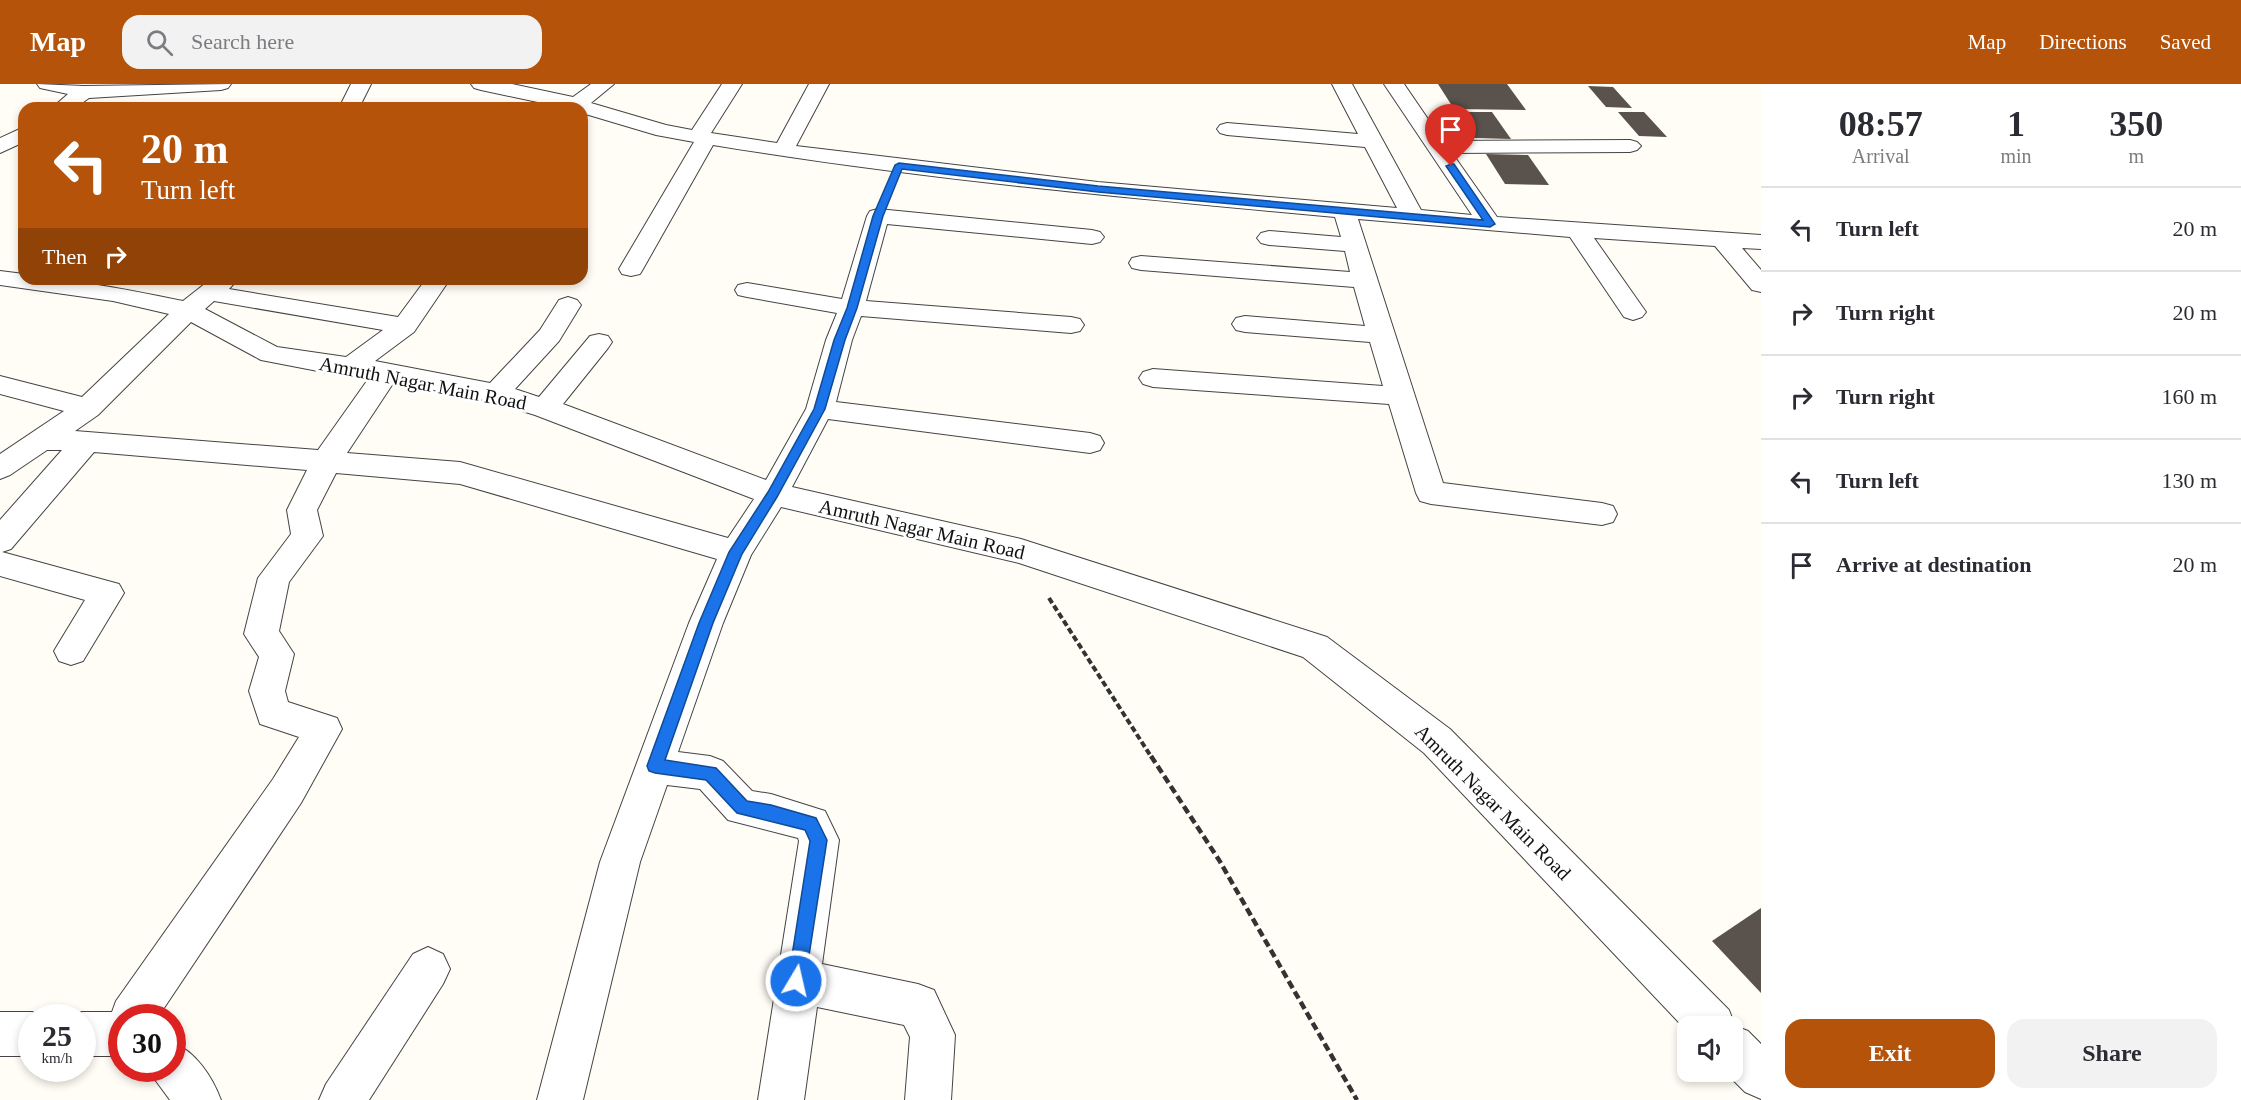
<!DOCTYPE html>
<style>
:root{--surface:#fff;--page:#f2f2f3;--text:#2b2b33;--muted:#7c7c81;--line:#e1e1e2;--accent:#b45309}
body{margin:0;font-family:Georgia,serif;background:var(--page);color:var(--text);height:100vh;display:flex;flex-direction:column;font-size:22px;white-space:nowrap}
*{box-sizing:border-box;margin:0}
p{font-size:20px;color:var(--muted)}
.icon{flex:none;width:33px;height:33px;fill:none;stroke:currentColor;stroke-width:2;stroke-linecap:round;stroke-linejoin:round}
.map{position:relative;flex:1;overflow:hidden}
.sheet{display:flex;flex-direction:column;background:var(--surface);width:480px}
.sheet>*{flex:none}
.top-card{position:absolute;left:18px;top:18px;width:570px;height:183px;border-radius:18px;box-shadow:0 3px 9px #0003;background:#b45309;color:#fff;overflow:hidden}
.tools{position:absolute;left:1677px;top:932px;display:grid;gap:12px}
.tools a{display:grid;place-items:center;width:66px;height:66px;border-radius:12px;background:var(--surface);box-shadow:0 3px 9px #0003;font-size:30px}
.speed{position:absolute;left:18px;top:920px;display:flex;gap:12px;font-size:30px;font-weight:700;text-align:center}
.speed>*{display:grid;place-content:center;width:78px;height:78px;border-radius:50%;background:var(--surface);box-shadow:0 3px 9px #0003;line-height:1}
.speed small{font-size:15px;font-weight:400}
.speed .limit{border:9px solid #d22;background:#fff;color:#111}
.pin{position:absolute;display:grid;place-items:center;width:51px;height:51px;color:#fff;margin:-62px -26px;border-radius:50% 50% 50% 0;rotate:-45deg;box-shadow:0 0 6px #0007}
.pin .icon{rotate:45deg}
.me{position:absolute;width:66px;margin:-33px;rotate:9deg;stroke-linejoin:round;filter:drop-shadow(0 0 4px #0008)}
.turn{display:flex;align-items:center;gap:21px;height:126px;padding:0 24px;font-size:27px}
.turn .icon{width:78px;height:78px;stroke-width:2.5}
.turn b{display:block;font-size:42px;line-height:51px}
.then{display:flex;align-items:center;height:57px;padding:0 24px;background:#0003;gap:12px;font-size:22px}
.eta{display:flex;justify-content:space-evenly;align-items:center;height:102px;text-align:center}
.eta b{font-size:36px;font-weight:800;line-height:42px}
.primary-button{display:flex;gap:12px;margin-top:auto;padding:12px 24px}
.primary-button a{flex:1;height:69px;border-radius:18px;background:var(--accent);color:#fff;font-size:24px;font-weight:800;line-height:69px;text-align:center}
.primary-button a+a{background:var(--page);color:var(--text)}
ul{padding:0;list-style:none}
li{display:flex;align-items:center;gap:18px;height:84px;padding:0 24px;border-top:2px solid var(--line)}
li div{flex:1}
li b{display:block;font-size:22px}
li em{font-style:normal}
header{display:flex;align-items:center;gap:36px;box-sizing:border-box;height:84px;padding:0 30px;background:var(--accent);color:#fff}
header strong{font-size:28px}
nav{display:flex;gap:33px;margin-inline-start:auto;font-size:21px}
.search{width:420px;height:54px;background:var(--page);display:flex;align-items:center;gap:15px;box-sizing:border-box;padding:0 21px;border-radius:18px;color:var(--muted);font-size:22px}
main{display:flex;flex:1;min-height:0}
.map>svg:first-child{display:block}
.building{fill:#5a524d}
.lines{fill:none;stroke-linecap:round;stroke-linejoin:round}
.minor-casing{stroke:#444;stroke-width:2}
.path-far1{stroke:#333;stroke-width:4;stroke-dasharray:6 3;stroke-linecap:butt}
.path{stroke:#333;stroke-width:4.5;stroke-dasharray:8 4;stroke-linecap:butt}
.minor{fill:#fff;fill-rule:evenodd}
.route{fill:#1a73e8;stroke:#114b97;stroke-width:1.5}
.labels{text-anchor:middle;stroke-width:6;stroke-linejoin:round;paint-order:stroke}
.street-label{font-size:20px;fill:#111;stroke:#fff}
</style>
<header>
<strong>Map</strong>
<div class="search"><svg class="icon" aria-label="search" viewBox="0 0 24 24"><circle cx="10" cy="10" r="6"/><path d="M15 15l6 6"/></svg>Search here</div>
<nav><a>Map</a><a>Directions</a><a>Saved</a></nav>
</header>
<main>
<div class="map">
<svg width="1761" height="1016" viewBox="0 0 1761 1016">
<rect width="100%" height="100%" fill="#fffdf5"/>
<g class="building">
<polygon points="1438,0 1507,0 1526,26 1454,25"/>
<polygon points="1588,2 1613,3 1632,24 1606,23"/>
<polygon points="1457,28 1492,28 1511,55 1474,54"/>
<polygon points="1618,28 1644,28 1667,53 1639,52"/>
<polygon points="1486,70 1528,71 1549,101 1505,100"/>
<polygon points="1761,824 1761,909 1712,857"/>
</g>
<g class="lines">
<g class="minor-casing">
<g id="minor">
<polygon points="37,0 84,2 231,0 228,4 221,6 89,14 75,24 52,24 68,10 40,4"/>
<polygon points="351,0 371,0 359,24 339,24"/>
<path d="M471,0h41l61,13 18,-13h23l-23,19 75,22 26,5 30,-46h20l-31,49 66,10 32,-59h20l-33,62 302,36 299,26 -32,-61 -138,-12 -7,-2 -3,-4 3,-4 7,-2 131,11 -26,-50h20l69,126 51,5 -88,-131h20l39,57 187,-1 7,2 4,4 -4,4 -7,2 -178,1 45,64 264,18v14l-19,-1 19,22v22l-9,-2 -37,-44 -121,-8 52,74 -4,5 -9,3 -9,-3 -54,-80 -212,-18 85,264 159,20 11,3 4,8 -4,8 -11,3 -171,-21 -11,-3 -4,-8 -27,-89 -236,-17 -10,-3 -4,-6 4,-6 10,-3 230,17 -13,-44 -125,-10 -9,-2 -4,-6 4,-6 9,-2 120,10 -11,-39 -213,-17 -9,-2 -3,-5 3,-5 9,-2 209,16 -5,-21 -76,-6 -8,-2 -4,-5 4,-5 8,-2 72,6 -6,-20c-208,-19 -416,-38 -622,-72l-70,124 -3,5 -9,2 -9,-2 -3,-5 75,-127 -38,-7 -74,-22v-5h-16l-85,-18 -7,-2z"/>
<polygon points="24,43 24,58 0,69 0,54"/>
<path d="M878,125l214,21 8,2 4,5 -4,5 -8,2 -205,-20 -21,77 205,16 9,2 4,6 -4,6 -9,2 -210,-17 -9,24 -16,62 254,31 10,3 4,7 -4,7 -10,3 -262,-34 -36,68 229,52 306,98 123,92 279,281 6,16 13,5 13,13v55l-16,-7 -21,-21h8v-45h-44v6l-264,-279 -121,-96 -284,-94 -238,-56 -30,48 -28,68 -45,129 32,4 13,5 29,30 19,3 54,17 14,29 -17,124 96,20 16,6 21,45 -4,65h-46l5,-63 -6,-12 -87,-18 -13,93h-46l41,-259 -1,-3 -70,-18 -28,-31 -33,-4 -27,77 -57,238h-46l63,-238 89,-239 28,-64 -257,-75 -124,-11 -19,37 6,26 -34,46 -10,49 15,23 -9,37 3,11 49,16 5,11 -41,74 -143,214h-36v39h-40v-39h-13l13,-5h30l4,-11 157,-222 26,-42 -39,-13 -11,-33 10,-34 -15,-23 14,-56 33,-44 -4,-24 20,-40 -213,-18 -83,97 -9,3 117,32 5,9 -41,68 -12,4 -12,-4 -5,-10 31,-51 -85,-24v-56l62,-70h-15l-37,25 -10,4v-25l64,-43 -64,-17v-18l82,21 87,-83 -56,-13 -113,-16v-14l24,3v5c54,0 106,11 159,22l28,-22h27l-9,10 169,28 28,-38h24l-36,53 -39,29 115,22 50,-53 19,-30 9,-3 9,3 4,5 -22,36 -44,48 24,8 51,-61 9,-2 9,2 4,6 -4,6 -45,56 203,76 40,-71 20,-69 11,-27 -90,-16 -9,-2 -3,-5 3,-5 9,-2 95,16 25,-83 3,-5zM214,217l169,29 -37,27 -69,-10 -72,-38zM191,238l70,38 88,17 20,1 -51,72 -243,-19 23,-16zM394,298l99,20 42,13 219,84 -26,39 -268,-76 -113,-9z"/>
<polygon points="428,863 443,870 450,885 443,900 369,1016 319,1016 326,1000 413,870"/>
<polygon points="0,928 32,928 45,933 32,933 32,972 0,972"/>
<path d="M172,958c24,10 40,34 49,58h-51l-14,-19 -6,-13h22z"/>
</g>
</g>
<polyline class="path-far1" points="1049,514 1152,674"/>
<polyline class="path" points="1151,672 1219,776 1357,1016"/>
<use href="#minor" class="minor"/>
</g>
<polygon class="route" points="899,79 1098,102 1483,136 1446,82 1451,80 1454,80 1495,140 1490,143 1098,108 902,85 883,132 857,224 845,256 825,325 777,413 742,470 713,539 665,676 716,684 747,717 771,721 816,734 827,756 805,897 803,904 796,906 790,904 788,897 810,757 805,746 737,729 706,696 655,689 649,687 647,682 699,539 729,468 768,408 814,325 834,256 847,224 873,132 895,81"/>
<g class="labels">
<g class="street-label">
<text transform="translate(423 299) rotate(11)" y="7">Amruth Nagar Main Road</text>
<text transform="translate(922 445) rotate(13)" y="7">Amruth Nagar Main Road</text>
<text transform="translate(1493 718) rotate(45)" y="7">Amruth Nagar Main Road</text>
</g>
</g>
</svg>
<div class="tools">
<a><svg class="icon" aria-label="sound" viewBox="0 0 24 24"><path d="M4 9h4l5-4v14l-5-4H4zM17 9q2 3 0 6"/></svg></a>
</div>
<div class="speed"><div>25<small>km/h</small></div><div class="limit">30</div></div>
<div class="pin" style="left:1451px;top:82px;background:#d93025"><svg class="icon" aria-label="arrive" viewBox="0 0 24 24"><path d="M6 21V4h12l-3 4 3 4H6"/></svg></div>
<svg class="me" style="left:796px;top:897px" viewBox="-20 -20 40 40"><circle r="17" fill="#1a73e8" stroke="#fff" stroke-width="3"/><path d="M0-11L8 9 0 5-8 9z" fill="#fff"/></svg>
<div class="top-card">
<div class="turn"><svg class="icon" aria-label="left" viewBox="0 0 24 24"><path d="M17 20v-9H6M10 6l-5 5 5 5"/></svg><div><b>20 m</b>Turn left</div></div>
<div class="then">Then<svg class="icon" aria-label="right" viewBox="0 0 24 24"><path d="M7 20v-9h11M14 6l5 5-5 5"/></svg></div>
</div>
</div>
<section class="sheet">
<div class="eta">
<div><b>08:57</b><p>Arrival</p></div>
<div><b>1</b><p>min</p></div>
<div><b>350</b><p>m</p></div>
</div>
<ul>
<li><svg class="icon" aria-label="left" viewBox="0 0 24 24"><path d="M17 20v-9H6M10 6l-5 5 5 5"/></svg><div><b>Turn left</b></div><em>20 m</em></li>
<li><svg class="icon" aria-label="right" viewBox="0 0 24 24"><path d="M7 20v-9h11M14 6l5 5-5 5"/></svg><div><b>Turn right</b></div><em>20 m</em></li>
<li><svg class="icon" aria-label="right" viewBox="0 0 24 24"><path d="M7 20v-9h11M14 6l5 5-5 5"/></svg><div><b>Turn right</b></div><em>160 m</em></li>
<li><svg class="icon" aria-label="left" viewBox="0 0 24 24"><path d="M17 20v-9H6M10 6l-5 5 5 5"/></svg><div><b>Turn left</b></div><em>130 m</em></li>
<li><svg class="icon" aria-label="arrive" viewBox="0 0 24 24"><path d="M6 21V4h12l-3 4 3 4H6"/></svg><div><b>Arrive at destination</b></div><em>20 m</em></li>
</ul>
<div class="primary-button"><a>Exit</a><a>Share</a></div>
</section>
</main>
